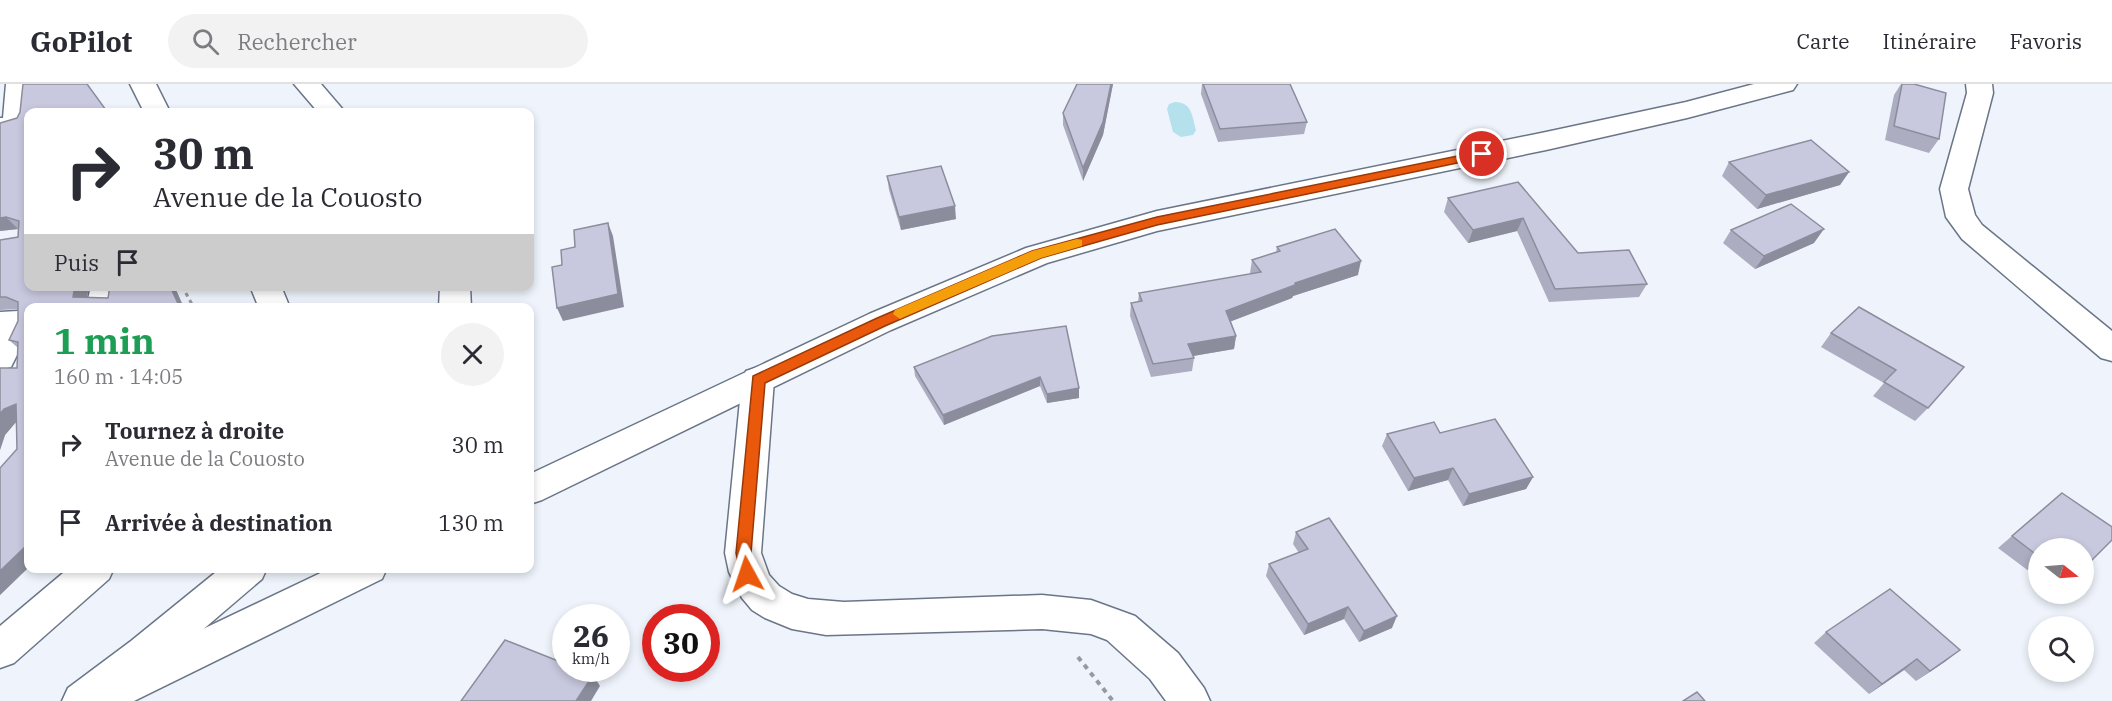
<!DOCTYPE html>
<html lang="fr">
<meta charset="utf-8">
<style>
:root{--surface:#fff;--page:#f2f2f3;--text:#2b2b33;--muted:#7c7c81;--line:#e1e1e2}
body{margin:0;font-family:"IBM Plex Serif",serif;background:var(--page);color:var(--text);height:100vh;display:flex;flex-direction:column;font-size:22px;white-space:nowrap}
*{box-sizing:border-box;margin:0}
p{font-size:20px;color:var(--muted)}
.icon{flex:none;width:33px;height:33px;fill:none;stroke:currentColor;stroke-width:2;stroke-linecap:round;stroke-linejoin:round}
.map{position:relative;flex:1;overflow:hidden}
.side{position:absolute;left:24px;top:219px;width:510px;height:270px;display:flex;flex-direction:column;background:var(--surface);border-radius:12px;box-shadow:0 3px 9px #0003}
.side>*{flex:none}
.top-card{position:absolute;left:24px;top:24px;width:510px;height:183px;border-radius:12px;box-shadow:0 3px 9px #0003;background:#fff;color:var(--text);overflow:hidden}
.needle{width:39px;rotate:107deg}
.controls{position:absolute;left:2028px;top:454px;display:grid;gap:12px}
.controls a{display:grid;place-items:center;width:66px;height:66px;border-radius:50%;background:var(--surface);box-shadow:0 3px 9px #0003;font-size:30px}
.speed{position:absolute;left:552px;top:520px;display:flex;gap:12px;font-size:30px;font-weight:700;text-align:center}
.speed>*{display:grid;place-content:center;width:78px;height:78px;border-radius:50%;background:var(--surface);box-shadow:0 3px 9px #0003;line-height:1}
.speed small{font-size:15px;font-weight:400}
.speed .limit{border:9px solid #d22;background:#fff;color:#111}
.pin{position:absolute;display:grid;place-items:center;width:51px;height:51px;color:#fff;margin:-26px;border:3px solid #fff;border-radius:50%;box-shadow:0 2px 6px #0007}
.me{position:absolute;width:66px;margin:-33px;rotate:355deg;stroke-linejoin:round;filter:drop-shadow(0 0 4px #0008)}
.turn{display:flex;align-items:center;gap:21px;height:126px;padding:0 30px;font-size:27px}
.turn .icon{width:78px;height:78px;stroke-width:2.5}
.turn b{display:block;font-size:42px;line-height:51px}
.then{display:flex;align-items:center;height:57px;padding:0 30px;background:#0003;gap:12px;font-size:22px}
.round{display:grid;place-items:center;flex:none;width:63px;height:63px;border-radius:32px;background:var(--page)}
.head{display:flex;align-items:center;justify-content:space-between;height:102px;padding:0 30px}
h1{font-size:36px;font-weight:800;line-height:45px;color:#1e9e55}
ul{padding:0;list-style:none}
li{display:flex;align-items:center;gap:18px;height:78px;padding:0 30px}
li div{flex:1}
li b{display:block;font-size:22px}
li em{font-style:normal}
header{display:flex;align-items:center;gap:36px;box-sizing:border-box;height:84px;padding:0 30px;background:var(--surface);border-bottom:2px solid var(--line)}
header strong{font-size:28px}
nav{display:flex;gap:33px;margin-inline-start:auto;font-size:21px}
.search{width:420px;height:54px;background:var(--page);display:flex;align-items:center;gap:15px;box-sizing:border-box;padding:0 21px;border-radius:33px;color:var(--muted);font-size:22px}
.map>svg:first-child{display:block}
.water{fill:#b4e1eb}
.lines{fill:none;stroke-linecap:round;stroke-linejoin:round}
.minor-casing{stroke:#6a7587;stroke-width:3}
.major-casing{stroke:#6a7587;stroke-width:3}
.path-far1{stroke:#969ba3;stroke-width:3;stroke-dasharray:4 4;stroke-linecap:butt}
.path{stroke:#969ba3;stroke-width:4;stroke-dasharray:5 5;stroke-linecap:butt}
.minor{fill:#fff;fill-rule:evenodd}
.major{fill:#fff;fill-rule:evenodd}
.wall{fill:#acadc0}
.shaded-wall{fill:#8c8d9c}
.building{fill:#c8c9df;stroke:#8c8d9c;stroke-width:1.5}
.route{fill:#ea580c;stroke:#983908;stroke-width:1.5}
.slow{fill:#f59e0b}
</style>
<header>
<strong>GoPilot</strong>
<div class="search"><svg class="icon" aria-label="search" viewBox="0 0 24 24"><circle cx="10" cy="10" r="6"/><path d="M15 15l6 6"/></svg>Rechercher</div>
<nav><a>Carte</a><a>Itinéraire</a><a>Favoris</a></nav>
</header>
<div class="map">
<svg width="2112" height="617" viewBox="0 0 2112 617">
<rect width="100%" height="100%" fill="#eff4fc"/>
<path class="water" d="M1175,18c17,0 17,14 21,28l-3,5 -12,2 -8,-5 -6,-23 2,-5z"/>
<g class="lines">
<g class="minor-casing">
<g id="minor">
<polygon points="6,0 32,0 28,40 25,45 0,52 0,34 3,34"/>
<polygon points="130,0 156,0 170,28 144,28"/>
<polygon points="294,0 321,0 345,28 318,28"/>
<polygon points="1966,0 1992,0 1993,9 1968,105 1975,131 1982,141 2112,247 2112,277 2101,274 1962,155 1946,133 1940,105 1967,9"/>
<polygon points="91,202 121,202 117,224 86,224"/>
<polygon points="250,202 281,202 290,224 259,224"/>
<polygon points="440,202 470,202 471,224 439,224"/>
<polygon points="18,227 28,231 28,249 11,283 0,286 0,228"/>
<polygon points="758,283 770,287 774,296 761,469 769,491 779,502 792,510 808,515 844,518 1042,511 1091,516 1135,532 1178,569 1204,604 1210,617 1166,617 1150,595 1107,556 1091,550 1042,545 826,551 792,545 765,534 752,526 742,514 729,488 725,469 742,296 746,287"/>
<polygon points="69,484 114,484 109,495 14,579 0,584 0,542"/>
<polygon points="221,484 267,484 262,495 159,583 114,617 62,617 68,604 131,557"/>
</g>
</g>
<g class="major-casing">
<g id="major">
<polygon points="1754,0 1797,0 1793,6 1687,34 1546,66 1157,147 1047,179 891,246 542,416 530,420 530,390 869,230 1026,164 1157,127 1546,48 1686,18"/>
<polygon points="331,484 387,484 382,495 134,617 73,617 79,604"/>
</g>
</g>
<polyline class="path-far1" points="182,202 194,224"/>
<polyline class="path" points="1078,573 1113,617"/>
<use href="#minor" class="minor"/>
<use href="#major" class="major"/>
</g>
<g class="wall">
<polygon points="87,0 108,28 28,28 28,202 89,202 87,214 108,214 110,202 172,202 177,208 184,224 28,224 28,484 0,511 0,384 17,365 16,338 5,351 0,366 0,284 17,284 18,264 9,256 18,237 18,225 0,226 0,156 18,153 18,145 0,147 17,34"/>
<polygon points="1077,0 1113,0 1112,5 1103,51 1083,97 1063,41 1063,29"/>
<polygon points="1202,0 1290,0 1307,38 1304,50 1218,58 1201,10"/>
<polygon points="1901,0 1914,0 1939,55 1929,69 1885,56 1894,11"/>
<polygon points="1729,78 1849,88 1840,101 1757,125 1722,92"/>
<polygon points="887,92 956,135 901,146 889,106"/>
<polygon points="1518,98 1578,169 1647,200 1639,213 1549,218 1517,147 1468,159 1444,128 1448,114"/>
<polygon points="1731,146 1814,159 1755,185 1723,159"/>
<polygon points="1277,163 1358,191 1293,212 1292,214 1231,237 1236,252 1234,265 1193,272 1194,274 1192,287 1151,293 1130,232 1131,219 1138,218 1139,209 1251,190 1250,189 1252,176 1276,168"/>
<polygon points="1859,223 1928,324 1915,337 1873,312 1884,299 1821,263 1831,249"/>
<polygon points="992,252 1079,304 1079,314 1047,319 1040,302 944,341 915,292 914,283"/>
<polygon points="1440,349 1533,393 1526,405 1463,422 1448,396 1408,407 1382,362 1387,350"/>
<polygon points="2062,409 2038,465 2038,494 1998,464"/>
<polygon points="1296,448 1392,544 1359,558 1344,535 1304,551 1266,492 1269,480 1299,469 1293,460"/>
<polygon points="1826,548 1946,577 1916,597 1904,586 1869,610 1814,559"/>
</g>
<g class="shaded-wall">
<polygon points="1111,0 1113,0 1112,5 1103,51 1083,97 1083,84"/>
<polygon points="1849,88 1840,101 1757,125 1766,111"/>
<polygon points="955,122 956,135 901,146 899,133"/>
<polygon points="6,133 18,145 0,147 0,134"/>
<polygon points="1523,134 1517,147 1468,159 1473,146"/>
<polygon points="608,139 613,152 624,223 563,237 557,224"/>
<polygon points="1824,145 1814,159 1755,185 1764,172"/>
<polygon points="1361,177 1358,191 1293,212 1292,214 1224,240 1226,227 1295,199"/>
<polygon points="75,202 89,202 85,224 73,213"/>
<polygon points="170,202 172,202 177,208 184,224 180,224"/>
<polygon points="1236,252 1234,265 1187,273 1188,260"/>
<polygon points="1040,293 1040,302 944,341 943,331"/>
<polygon points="1079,304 1079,314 1047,319 1047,310"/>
<polygon points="16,320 17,337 5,351 0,366 0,330 4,325"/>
<polygon points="1453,384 1448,396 1408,407 1414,394"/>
<polygon points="1533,393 1526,405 1463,422 1469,410"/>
<polygon points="28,460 28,484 0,511 0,487"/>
<polygon points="1348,523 1344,535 1304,551 1308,540"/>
<polygon points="1397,532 1392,544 1359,558 1364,547"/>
<polygon points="1960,566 1946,577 1916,597 1930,587"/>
<polygon points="1917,575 1904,586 1869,610 1882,600"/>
<polygon points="593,591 600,602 591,617 576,617"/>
</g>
<g class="building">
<polygon points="23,0 87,0 106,26 100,28 28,28 28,202 75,202 73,213 108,214 110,202 170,202 180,224 28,224 28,460 0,487 0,384 17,365 16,320 4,325 0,330 0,284 17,284 18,258 9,256 18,237 18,218 6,213 0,213 0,156 18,153 19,137 6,133 0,134 0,39 17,34 20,28"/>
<polygon points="1077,0 1111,0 1103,38 1083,84 1063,29"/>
<polygon points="1203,0 1290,0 1307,38 1220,45"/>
<polygon points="1902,0 1914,0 1946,9 1939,55 1894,42"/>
<polygon points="1811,56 1849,88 1766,111 1729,78"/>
<polygon points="941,82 955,122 899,133 887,92"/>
<polygon points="1518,98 1578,169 1629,166 1647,200 1555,205 1523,134 1473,146 1448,114"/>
<polygon points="1791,120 1824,145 1764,172 1731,146"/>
<polygon points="608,139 618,210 557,224 552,183 562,181 561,166 575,163 574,146"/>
<polygon points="1335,145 1361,177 1295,199 1295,201 1226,227 1236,252 1188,260 1194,274 1153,280 1131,219 1142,217 1139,209 1261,188 1252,176 1280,167 1277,163"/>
<polygon points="1859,223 1964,283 1928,324 1884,298 1896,286 1831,249"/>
<polygon points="1066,242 1079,304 1047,310 1040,293 943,331 914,283 992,252"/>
<polygon points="1495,335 1533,393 1469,410 1453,384 1414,394 1387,350 1434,338 1440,349"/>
<polygon points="2062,409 2112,443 2112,456 2084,484 2084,465 2038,465 2038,472 2012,452"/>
<polygon points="1329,434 1397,532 1364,547 1348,523 1308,540 1269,480 1308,465 1296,448"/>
<polygon points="1890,505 1960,566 1930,587 1917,575 1882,600 1826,548"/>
<polygon points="505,556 566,580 566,585 577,585 593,591 576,617 461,617"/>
<polygon points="1697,608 1705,617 1683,617"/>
</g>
<polygon class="route" points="1482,67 1488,70 1486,73 1157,141 1041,174 885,242 765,299 751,469 754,490 752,494 747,496 741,494 736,469 753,292 875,235 1032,167 1157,133"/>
<polygon class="slow" points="1077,155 1082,156 1082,162 1041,174 904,233 900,235 893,230 895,226 1032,167"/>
</svg>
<div class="controls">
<a><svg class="needle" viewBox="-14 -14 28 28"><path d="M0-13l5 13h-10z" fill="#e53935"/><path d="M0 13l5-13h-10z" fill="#7c7c81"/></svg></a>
<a><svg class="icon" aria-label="search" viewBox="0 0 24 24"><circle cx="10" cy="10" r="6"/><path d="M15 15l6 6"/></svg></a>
</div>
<div class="speed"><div>26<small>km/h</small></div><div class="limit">30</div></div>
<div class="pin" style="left:1482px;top:70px;background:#d93025"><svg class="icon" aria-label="arrive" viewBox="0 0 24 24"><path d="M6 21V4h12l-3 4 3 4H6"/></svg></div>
<svg class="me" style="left:747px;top:490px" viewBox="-20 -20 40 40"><path d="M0-17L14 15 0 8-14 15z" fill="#ea580c" stroke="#fff" stroke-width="4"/></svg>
<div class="top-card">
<div class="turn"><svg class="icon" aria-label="right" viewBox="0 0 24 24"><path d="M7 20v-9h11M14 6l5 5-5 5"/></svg><div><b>30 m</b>Avenue de la Couosto</div></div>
<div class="then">Puis<svg class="icon" aria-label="arrive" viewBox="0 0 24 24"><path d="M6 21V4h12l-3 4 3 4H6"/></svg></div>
</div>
<section class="side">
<div class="head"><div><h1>1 min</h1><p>160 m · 14:05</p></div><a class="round"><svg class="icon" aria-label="close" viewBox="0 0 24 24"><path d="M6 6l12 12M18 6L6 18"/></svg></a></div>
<ul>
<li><svg class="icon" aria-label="right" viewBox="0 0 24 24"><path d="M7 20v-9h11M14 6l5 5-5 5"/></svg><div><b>Tournez à droite</b><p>Avenue de la Couosto</p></div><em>30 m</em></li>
<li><svg class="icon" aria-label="arrive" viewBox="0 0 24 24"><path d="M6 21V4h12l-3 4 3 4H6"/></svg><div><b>Arrivée à destination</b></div><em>130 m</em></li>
</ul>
</section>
</div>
